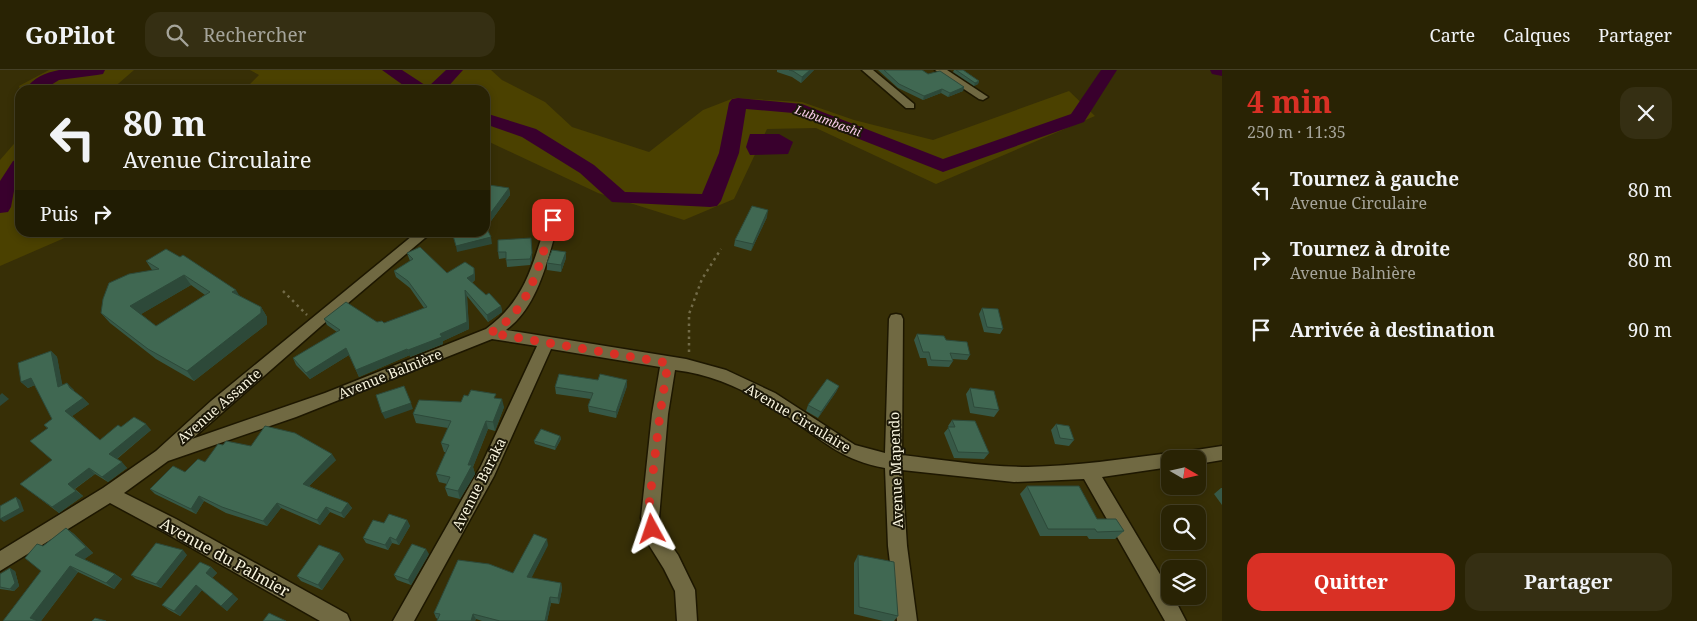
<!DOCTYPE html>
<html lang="fr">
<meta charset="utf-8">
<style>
:root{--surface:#292304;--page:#352f13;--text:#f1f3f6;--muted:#a5a49a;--line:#454026;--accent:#d93025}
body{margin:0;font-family:"Noto Serif",serif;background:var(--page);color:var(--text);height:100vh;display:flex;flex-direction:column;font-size:19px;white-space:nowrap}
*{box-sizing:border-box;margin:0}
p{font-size:16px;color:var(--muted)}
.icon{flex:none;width:28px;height:28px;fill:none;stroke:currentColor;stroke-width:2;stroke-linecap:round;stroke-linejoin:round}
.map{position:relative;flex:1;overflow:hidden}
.sheet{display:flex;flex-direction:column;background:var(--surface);width:475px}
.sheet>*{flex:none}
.guide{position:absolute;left:15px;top:15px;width:475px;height:152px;border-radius:15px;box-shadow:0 2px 8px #0003,0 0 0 1px var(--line);background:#292304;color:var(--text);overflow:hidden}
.needle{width:32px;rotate:99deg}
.controls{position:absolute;left:1161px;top:380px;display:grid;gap:10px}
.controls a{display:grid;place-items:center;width:45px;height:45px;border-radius:10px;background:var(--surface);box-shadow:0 2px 8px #0003,0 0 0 1px var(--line);font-size:25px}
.pin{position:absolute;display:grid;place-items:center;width:42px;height:42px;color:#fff;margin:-21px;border-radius:10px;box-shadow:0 2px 8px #0006}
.me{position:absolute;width:55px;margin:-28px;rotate:355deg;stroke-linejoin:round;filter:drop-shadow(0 0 4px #0008)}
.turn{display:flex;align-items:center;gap:18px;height:105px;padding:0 25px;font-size:22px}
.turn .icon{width:65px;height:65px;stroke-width:2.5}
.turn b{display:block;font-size:35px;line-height:42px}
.then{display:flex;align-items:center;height:48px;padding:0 25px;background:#0003;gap:10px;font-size:19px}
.round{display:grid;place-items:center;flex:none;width:52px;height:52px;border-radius:15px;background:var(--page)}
.head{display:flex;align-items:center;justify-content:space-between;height:85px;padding:0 25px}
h1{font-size:30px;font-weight:700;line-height:38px;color:var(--accent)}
.action{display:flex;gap:10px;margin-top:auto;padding:10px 25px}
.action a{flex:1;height:58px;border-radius:15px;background:var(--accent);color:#fff;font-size:20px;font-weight:700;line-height:58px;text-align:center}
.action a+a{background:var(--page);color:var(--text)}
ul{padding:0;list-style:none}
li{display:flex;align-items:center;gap:15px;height:70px;padding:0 25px}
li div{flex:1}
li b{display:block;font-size:19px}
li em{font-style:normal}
header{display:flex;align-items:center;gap:30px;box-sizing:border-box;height:70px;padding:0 25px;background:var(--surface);border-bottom:1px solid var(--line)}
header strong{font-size:24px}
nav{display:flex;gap:28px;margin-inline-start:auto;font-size:18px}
.search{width:350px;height:45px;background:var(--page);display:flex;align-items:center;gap:12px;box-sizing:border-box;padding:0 18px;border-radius:15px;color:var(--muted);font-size:19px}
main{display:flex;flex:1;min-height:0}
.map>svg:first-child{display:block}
.green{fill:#4b4100}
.water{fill:#39002d}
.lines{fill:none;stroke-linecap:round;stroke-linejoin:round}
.river{fill:#39002d;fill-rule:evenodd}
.minor-casing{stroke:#1d1700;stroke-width:3}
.path{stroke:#726b48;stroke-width:2.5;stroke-dasharray:2.5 4;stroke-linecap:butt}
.minor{fill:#706942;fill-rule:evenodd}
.wall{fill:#375947;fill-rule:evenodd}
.shaded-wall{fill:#2d4939}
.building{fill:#406852;stroke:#2d4939;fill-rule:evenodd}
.route{stroke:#d93025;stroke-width:9;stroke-dasharray:0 16.2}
.labels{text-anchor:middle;stroke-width:4;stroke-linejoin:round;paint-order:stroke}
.far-water-label{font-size:12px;font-style:italic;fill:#fcceec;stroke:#1b1707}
.street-label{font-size:14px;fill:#f8f4de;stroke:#1b1707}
.near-street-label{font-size:16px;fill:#f8f4de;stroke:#1b1707}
</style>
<header>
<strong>GoPilot</strong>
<div class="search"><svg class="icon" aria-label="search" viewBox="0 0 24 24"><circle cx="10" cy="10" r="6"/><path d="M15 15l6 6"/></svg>Rechercher</div>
<nav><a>Carte</a><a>Calques</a><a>Partager</a></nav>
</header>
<main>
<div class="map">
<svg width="1222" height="551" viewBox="0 0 1222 551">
<rect width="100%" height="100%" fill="#372f06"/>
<g class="green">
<polygon points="49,0 134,0 111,20 20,20 19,16"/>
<polygon points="250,0 491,0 502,10 545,32 572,57 649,82 703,40 734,28 802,32 854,50 933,70 1069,21 1095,46 936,114 816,58 767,59 734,129 684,150 598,123 485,70 485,20 264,20 249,15 259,5"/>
<polygon points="20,67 20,162 76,163 0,196 0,90"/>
</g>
<polygon class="water" points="750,64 779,64 793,72 788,84 750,85 746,77"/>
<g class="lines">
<g class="river">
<path d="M59,0h46l-2,4 -6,1 -38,5 -16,10h-18c9,-13 20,-17 34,-20z"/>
<polygon points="382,0 402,0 428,17 446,0 463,0 445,20 410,20"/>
<polygon points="1101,0 1117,0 1084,52 943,102 793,43 746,39 739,83 721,131 717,136 710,137 612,132 580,103 522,67 485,54 485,43 536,59 594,95 625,122 702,124 719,83 729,33 732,29 738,28 802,34 943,89 1071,44"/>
<polygon points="1210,0 1222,0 1222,6 1212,4"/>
<polygon points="20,89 20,112 14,121 11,137 8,142 0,143 0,111 13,91"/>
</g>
<g class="minor-casing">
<g id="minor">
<polygon points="862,0 873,0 914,34 914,38 906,38"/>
<polygon points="935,0 947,0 988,27 983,30 979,29"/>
<path d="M553,146l6,4c-11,37 -20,86 -53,110l180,29 40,11 49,23 80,52 30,8 4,-134 2,-4 5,-1 5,1 2,4 -1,136c42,5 84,12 126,12 48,-1 95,-8 142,-14l6,2 7,-3 39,-6v14l-24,4v-5h-28v8l-68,10 68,114v5h3l13,25h-21l-81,-142 -70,3 -112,-12 5,76 10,75h-20l-9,-75 -3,-78c-42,-8 -58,-24 -91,-47 -37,-25 -75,-46 -119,-51l-7,44 -9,104 5,17 14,20 17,35 2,31h-20l-2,-30 -11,-22 -15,-24 -8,-27 11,-104 8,-47 -109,-18 -57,127 -80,145h-21l88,-155 56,-120 -45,-7 -196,78 -128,44 -44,32 52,26 171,95 3,7h-30l-158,-90 -52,-28 -110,68v-20l103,-63 53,-37 55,-50 206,-169h15l-111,94 -129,113 133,-46 161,-64c39,-28 47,-65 61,-109z"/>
</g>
</g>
<g class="path">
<polyline points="283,221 307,245"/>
<polyline points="689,282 689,244 702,209 721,179"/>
</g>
<use href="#minor" class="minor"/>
</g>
<g class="wall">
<polygon points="777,0 814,0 801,13 792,7 777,2"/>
<polygon points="878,0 922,0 928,4 964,17 963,21 948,27 941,23 923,30 898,18"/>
<polygon points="954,0 963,0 979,11 978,14 974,16 953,2"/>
<polygon points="509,118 510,125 488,155 485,155 485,120"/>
<polygon points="767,147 751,181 734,176 735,170"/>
<polygon points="532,175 532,189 530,195 507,197 506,188 499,189 498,182"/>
<polygon points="407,183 447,203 475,204 475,210 472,213 486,225 501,236 502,242 488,252 467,226 469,259 443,271 443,274 410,287 410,285 359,307 349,285 310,309 296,295 293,288 337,262 327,255 324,249 384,253 424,238 410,218 396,207 394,201 410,191"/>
<polygon points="566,188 561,202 547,200 547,193"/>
<path d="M146,191l94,35 21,11 6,10v7l-73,57 -38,-22 -46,-36 -9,-10 51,-43zM191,215l14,10 -49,31 -15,-12z"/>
<polygon points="982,238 1003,259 1000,264 984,262 979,244"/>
<polygon points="917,264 970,285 967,290 952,289 953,291 949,297 928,296 926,288 920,288 914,270"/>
<polygon points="51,281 57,287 62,315 73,319 75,322 83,328 89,334 72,346 100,370 121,357 151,360 117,389 127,398 108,412 95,404 75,419 83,426 59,443 27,419 52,390 48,359 44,355 52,349 35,315 28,318 21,312"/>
<polygon points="627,316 616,348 589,342 588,336 591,329 556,324 555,317"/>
<polygon points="839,316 836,322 818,348 806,341 808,335"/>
<polygon points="970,318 999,340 994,347 970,343 966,324"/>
<polygon points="497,328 504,337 495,361 488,359 473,397 475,404 460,429 448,426 445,418 447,414 439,412 436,404 446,382 444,382 441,373 448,358 416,353 413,344 461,332"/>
<polygon points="952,350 989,383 984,389 954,388 944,363 949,357 948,356"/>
<polygon points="1056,354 1074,370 1069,376 1055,374 1051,360"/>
<polygon points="560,366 561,369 555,380 535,374 534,371"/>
<polygon points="223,375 251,376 336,390 309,416 348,433 352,438 344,448 330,442 320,455 281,438 267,456 226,443 204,431 196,444 155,424 150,419 205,392"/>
<polygon points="1027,416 1097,449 1124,461 1115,469 1089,469 1087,466 1040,466 1020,424"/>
<polygon points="1221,418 1222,418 1222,435 1214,424"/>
<polygon points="407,450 410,456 399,475 392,473 388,480 366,473 363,468 384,453"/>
<polygon points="66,458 74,464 93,483 84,489 115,504 122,509 114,519 78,502 41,551 3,551 41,501 43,476"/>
<polygon points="548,475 531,508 561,513 562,519 559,534 551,533 547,551 482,551 476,549 475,551 437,551 438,549 436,548 434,543 513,503"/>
<polygon points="429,484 411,515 397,510 394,505"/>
<polygon points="187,485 161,518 136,509 131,505"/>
<polygon points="858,485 898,546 894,551 883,551 854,544 854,493"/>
<polygon points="344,489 322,520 301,511 297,506"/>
<polygon points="211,497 217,503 212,508 238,529 227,541 202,520 180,546 169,540 162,535"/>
<polygon points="15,501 19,516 14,521 0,519 0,504"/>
</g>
<g class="shaded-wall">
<polygon points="810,0 814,0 801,13 802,7"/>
<polygon points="979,11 978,14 974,16 975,13"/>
<polygon points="964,17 963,21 948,27 950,23"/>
<polygon points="942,19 941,23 923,30 924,26"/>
<polygon points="509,118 510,125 488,155 487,148"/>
<polygon points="768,140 767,147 751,181 753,174"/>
<polygon points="491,167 492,174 457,182 456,176"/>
<polygon points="531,168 532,189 530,195 530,189"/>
<polygon points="566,182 566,188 561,202 561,195"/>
<polygon points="474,198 475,204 475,210 468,215 467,208"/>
<polygon points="184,205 191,215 138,246 130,236"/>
<polygon points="236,220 242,230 232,222"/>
<polygon points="465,220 467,226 469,259 443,271 443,274 410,287 408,280 440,264"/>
<polygon points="501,236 502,242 488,252 487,245"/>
<polygon points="261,237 267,247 267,254 194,311 187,301"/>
<polygon points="346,278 349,285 310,309 306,303"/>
<polygon points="407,279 410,285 359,307 356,300"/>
<polygon points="51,281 57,287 64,323 58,317"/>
<polygon points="31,308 37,314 28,318 21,312"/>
<polygon points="627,310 627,316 616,348 616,342"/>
<polygon points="67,313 73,319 76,325 70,318"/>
<polygon points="839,316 836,322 818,348 821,342"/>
<polygon points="2,323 9,329 0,336 0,325"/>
<polygon points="83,328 89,334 71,347 65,341"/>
<polygon points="502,329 504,337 495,361 493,352"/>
<polygon points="411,333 413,339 385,349 382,343"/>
<polygon points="486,351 488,359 473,397 475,404 460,429 458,421"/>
<polygon points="146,354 151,360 115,390 109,384"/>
<polygon points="560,366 561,369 555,380 555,377"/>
<polygon points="332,384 336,390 306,419 303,414"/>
<polygon points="122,392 127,398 108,412 102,407"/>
<polygon points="89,398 95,404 74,419 68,414"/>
<polygon points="76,421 83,426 59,443 52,437"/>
<polygon points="199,426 204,431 196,444 191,439"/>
<polygon points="16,427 20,430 24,441 4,452 0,449"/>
<polygon points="277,433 281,438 267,456 263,451"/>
<polygon points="348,433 352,438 344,448 341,443"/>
<polygon points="326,437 330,442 320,455 317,450"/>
<polygon points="407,450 410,456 399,475 396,470"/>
<polygon points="66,458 74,464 93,483 82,491 75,485"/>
<polygon points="390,467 392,473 388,480 385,475"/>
<polygon points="547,469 548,475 529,513 527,507"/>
<polygon points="426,479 429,484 411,515 408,510"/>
<polygon points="183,480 187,485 161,518 156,514"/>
<polygon points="340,483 344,489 322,520 318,515"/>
<polygon points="70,496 78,502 41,551 35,551 30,548"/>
<polygon points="211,497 217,503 212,508 206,503"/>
<polygon points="10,498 15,501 19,516 14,521 10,519"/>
<polygon points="115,504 122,509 114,519 106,513"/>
<polygon points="561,513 562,519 559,534 558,528"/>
<polygon points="196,515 202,520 180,546 174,541"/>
<polygon points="233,524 238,529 227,541 221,536"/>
<polygon points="550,527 551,533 547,551 545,551"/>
<polygon points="473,544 476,549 475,551 471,551"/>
</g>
<g class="building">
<polygon points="789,0 810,0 802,7 793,1"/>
<polygon points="884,0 922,0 928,4 940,1 964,17 950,23 942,19 924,26 899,14"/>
<polygon points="956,0 963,0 979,11 975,13"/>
<polygon points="489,115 509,118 487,148 485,148 485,120"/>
<polygon points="752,136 768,140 753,174 735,170"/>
<polygon points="485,155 491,167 456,176 452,162 485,162"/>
<polygon points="531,168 532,183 530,189 506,190 506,182 498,182 498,170"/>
<polygon points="420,177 447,203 465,192 474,198 474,204 467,208 486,225 489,223 501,236 487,245 465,220 467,252 440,264 442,267 408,280 407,279 356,300 346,278 306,303 293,288 340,260 324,249 346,232 377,252 382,251 384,253 427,237 408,211 394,201 413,189 407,183"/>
<path d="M166,179l14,8 3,-2 53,35 -4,2 29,15v6l-74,58 -39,-22 -47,-36 2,-14 6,-16 20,-9 30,-5 -13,-8zM184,205l26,17 -54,34 -26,-20z"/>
<polygon points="552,180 566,182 561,195 547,193"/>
<polygon points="982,238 998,239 1003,259 987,257"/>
<polygon points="917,264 944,266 946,270 967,272 970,285 950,283 953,291 931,290 929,282 923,282"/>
<polygon points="51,281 58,317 67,313 70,318 83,328 65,341 100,370 118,355 121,357 134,347 146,354 109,384 122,392 102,407 89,398 68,414 76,421 52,437 20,414 52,390 30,371 48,358 44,355 52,349 31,308 21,312 18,293"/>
<polygon points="559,304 598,310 600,304 627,310 616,342 588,336 593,323 555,317"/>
<polygon points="827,309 839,316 821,342 808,335"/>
<polygon points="404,316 411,333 382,343 376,325"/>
<polygon points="970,318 994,321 999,340 974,337"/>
<polygon points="471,320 496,324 494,328 502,329 493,352 486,351 468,395 472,395 458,421 445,418 450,407 436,404 449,375 441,373 451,351 413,344 419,330 461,332 464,325 468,326"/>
<polygon points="952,350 975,351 989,383 958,382 948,357 955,357"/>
<polygon points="1056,354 1069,356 1074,370 1060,368"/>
<polygon points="265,356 295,363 332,384 303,414 348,433 341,443 326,437 317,450 277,433 263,451 222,437 199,426 191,439 150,419 173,396 185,402 198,389 205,392 218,374 223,375 226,371 251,376"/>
<polygon points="541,359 560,366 555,377 534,371"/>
<polygon points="1027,416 1079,416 1097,449 1116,449 1124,461 1097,462 1095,459 1048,459"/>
<polygon points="16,427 20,438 0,449 0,436"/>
<polygon points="389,444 407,450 396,470 390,467 385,475 363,468 373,450 384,453"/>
<polygon points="66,458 86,477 75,485 115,504 106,513 70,496 30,548 38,551 3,551 41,501 25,488 37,474 43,476"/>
<polygon points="534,464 547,469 527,507 561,513 558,528 550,527 545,551 500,551 473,544 471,551 437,551 440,544 434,543 458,490 489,494 513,503"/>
<polygon points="156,473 183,480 156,514 131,505"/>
<polygon points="412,474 426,479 408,510 394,505"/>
<polygon points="319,475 340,483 318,515 297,506"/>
<polygon points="858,485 894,492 898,546 859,537"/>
<polygon points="200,492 211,497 206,503 233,524 221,536 196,515 174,541 162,535"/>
<polygon points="10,498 15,513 10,519 0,517 0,504"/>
<polygon points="269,543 286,551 263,551"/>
<polygon points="95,548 106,551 92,551"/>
</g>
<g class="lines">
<path class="route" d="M553,150c-13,41 -22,91 -63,113l178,30 -8,51 -11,92 3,23"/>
</g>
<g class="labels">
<g class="far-water-label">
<text transform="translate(828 51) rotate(20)" y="4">Lubumbashi</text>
</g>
<g class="street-label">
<text transform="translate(390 304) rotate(-22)" y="5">Avenue Balnière</text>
<text transform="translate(219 336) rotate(-41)" y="5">Avenue Assante</text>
<text transform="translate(798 348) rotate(31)" y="5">Avenue Circulaire</text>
<text transform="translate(896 400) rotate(-92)" y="5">Avenue Mapendo</text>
<text transform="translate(479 414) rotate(-63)" y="5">Avenue Baraka</text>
</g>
<g class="near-street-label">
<text transform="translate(225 487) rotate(29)" y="6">Avenue du Palmier</text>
</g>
</g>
</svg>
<div class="controls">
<a><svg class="needle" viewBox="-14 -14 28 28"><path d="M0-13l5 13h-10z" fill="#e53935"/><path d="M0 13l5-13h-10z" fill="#a5a49a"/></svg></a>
<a><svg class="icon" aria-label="search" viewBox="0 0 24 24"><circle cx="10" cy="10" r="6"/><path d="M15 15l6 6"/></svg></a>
<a><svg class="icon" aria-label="layers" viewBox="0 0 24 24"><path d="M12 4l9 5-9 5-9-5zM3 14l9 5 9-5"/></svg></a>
</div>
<div class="pin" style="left:553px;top:150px;background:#d93025"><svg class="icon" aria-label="arrive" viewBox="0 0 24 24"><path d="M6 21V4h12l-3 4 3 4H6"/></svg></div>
<svg class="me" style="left:652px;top:459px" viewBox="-20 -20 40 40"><path d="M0-17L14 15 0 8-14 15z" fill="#d93025" stroke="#fff" stroke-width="4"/></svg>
<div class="guide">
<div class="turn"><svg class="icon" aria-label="left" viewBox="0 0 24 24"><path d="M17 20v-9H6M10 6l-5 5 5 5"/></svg><div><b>80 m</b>Avenue Circulaire</div></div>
<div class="then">Puis<svg class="icon" aria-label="right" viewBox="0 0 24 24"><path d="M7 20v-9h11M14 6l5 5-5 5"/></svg></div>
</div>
</div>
<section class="sheet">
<div class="head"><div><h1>4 min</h1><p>250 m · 11:35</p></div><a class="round"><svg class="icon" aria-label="close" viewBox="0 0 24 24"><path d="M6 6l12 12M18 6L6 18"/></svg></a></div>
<ul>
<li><svg class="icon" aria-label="left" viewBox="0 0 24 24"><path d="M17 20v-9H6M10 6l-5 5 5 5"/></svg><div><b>Tournez à gauche</b><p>Avenue Circulaire</p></div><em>80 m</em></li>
<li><svg class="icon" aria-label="right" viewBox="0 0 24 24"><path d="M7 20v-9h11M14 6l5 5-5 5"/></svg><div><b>Tournez à droite</b><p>Avenue Balnière</p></div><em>80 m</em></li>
<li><svg class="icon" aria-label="arrive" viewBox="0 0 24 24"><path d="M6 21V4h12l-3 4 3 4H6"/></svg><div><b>Arrivée à destination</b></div><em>90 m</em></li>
</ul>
<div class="action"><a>Quitter</a><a>Partager</a></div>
</section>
</main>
